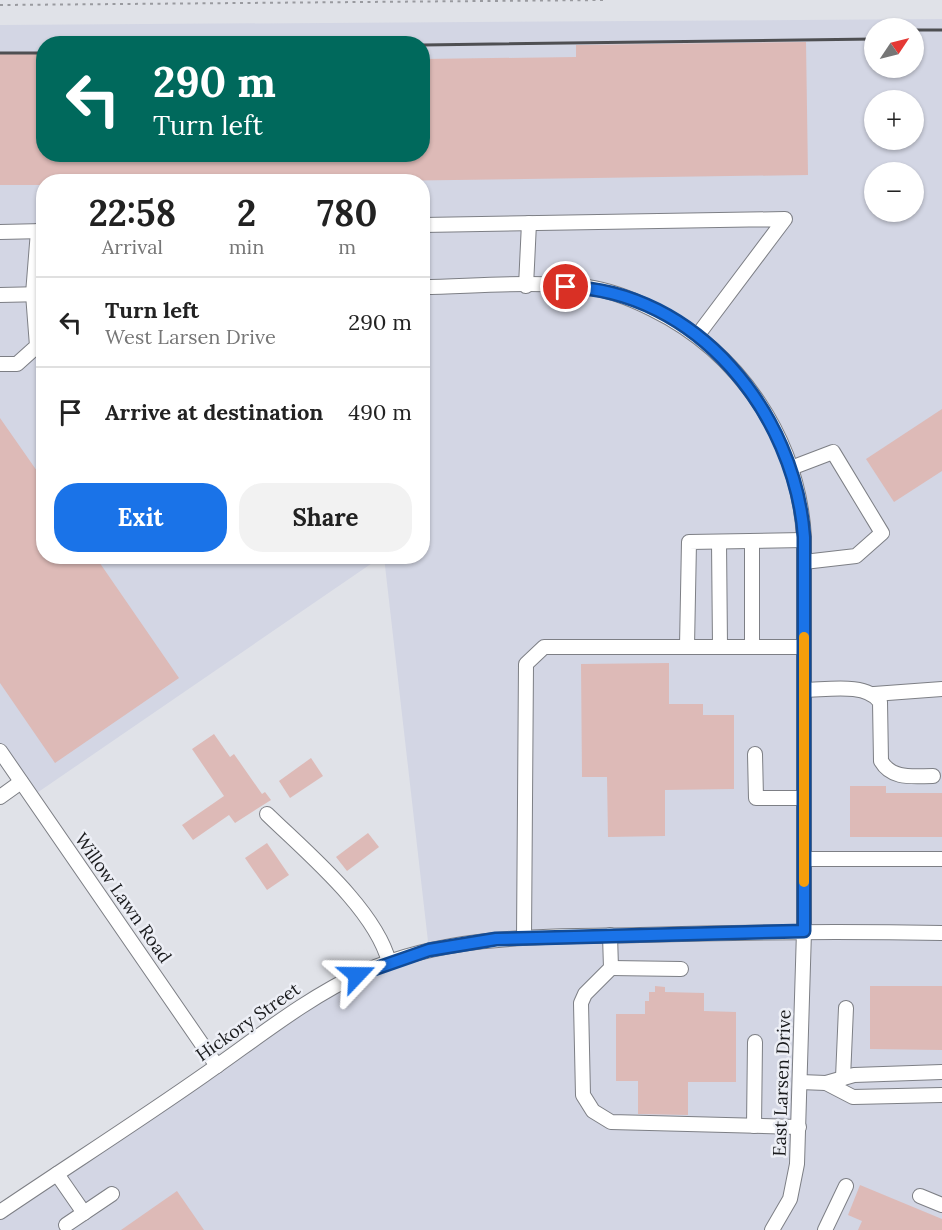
<!DOCTYPE html>
<meta charset="utf-8">
<style>
:root{--surface:#fff;--page:#f2f2f2;--text:#222;--muted:#767676;--line:#e0e0e0;--accent:#1a73e8}
body{margin:0;font-family:Lora,serif;background:var(--page);color:var(--text);height:100vh;display:flex;flex-direction:column;font-size:22px;white-space:nowrap}
*{box-sizing:border-box;margin:0}
p{font-size:20px;color:var(--muted)}
.icon{flex:none;width:33px;height:33px;fill:none;stroke:currentColor;stroke-width:2;stroke-linecap:round;stroke-linejoin:round}
.map{position:relative;flex:1;overflow:hidden}
.sheet{position:absolute;left:36px;top:174px;width:394px;height:390px;display:flex;flex-direction:column;background:var(--surface);border-radius:24px;box-shadow:0 2px 4px #0004}
.sheet>*{flex:none}
.hud{position:absolute;left:36px;top:36px;width:394px;height:126px;border-radius:24px;box-shadow:0 2px 4px #0004;background:#00695c;color:#fff;overflow:hidden}
.needle{width:39px;rotate:55deg}
.buttons{position:absolute;left:864px;top:18px;display:grid;gap:12px}
.buttons a{display:grid;place-items:center;width:60px;height:60px;border-radius:50%;background:var(--surface);box-shadow:0 2px 4px #0004;font-size:30px}
.pin{position:absolute;display:grid;place-items:center;width:51px;height:51px;color:#fff;margin:-26px;border:3px solid #fff;border-radius:50%;box-shadow:0 2px 6px #0007}
.me{position:absolute;width:66px;margin:-33px;rotate:67deg;stroke-linejoin:round;filter:drop-shadow(0 0 4px #0008)}
.turn{display:flex;align-items:center;gap:21px;height:126px;padding:0 18px;font-size:27px}
.turn .icon{width:78px;height:78px;stroke-width:2.5}
.turn b{display:block;font-size:42px;line-height:51px}
.eta{display:flex;justify-content:space-evenly;align-items:center;height:102px;text-align:center}
.eta b{font-size:36px;font-weight:700;line-height:42px}
.cta{display:flex;gap:12px;margin-top:auto;padding:12px 18px}
.cta a{flex:1;height:69px;border-radius:24px;background:var(--accent);color:#fff;font-size:24px;font-weight:700;line-height:69px;text-align:center}
.cta a+a{background:var(--page);color:var(--text)}
ul{padding:0;list-style:none}
li{display:flex;align-items:center;gap:18px;height:90px;padding:0 18px;border-top:2px solid var(--line)}
li div{flex:1}
li b{display:block;font-size:22px}
li em{font-style:normal}
.map>svg:first-child{display:block}
.built{fill:#d3d6e4;fill-rule:evenodd}
.building{fill:#ddbab7}
.lines{fill:none;stroke-linecap:round;stroke-linejoin:round}
.minor-casing{stroke:#7d7f85;stroke-width:16}
.path{stroke:#999a9f;stroke-width:2;stroke-dasharray:3 4.5;stroke-linecap:butt}
.minor{stroke:#fff;stroke-width:14}
.rail{stroke:#4e4f52;stroke-width:3}
.route-casing{stroke:#114b97;stroke-width:15}
.route{stroke:#1a73e8;stroke-width:10}
.slow{stroke:#f59e0b;stroke-width:10}
.labels{text-anchor:middle;stroke-width:5;stroke-linejoin:round;paint-order:stroke}
.street-label{font-size:18px;fill:#1a1b1d;stroke:#edeff6}
</style>
<div class="map">
<svg width="942" height="1230" viewBox="0 0 942 1230">
<rect width="100%" height="100%" fill="#e0e2e8"/>
<path class="built" d="M942,19v1211h-942v-18l316,-215 113,-47 -45,-393 39,-1v-374h-379v374l337,1 -350,240 -31,-46v-726zM874,28h40v40h-40zM44,44h379v110h-379zM874,100h40v40h-40zM874,172h40v40h-40z"/>
<g class="building">
<polygon points="806,42 808,175 304,182 44,182 44,185 0,185 0,54 44,54 44,154 423,154 423,59 576,57 576,45"/>
<polygon points="942,409 942,471 894,502 866,459"/>
<polygon points="0,418 44,481 44,556 95,556 179,678 55,763 0,683"/>
<polygon points="669,663 669,704 703,704 703,715 734,715 734,789 665,790 665,836 608,837 607,777 582,777 581,664"/>
<polygon points="214,734 230,757 234,754 262,794 265,792 271,800 235,823 229,815 193,840 182,825 224,796 192,749"/>
<polygon points="311,758 323,776 290,798 279,781"/>
<polygon points="850,786 886,786 886,793 942,793 942,837 850,837"/>
<polygon points="368,833 379,847 347,871 336,857"/>
<polygon points="267,843 289,875 267,890 245,858"/>
<polygon points="655,986 665,987 665,992 704,993 704,1011 736,1012 736,1082 688,1082 688,1115 638,1114 638,1081 616,1081 616,1014 645,1014 645,1001 649,1001 649,992 655,992"/>
<polygon points="870,986 942,986 942,1050 870,1049"/>
<polygon points="860,1185 942,1219 942,1230 858,1230 862,1221 848,1215"/>
<polygon points="177,1191 204,1230 121,1230"/>
</g>
<g class="lines">
<g class="minor-casing">
<g id="minor">
<polyline points="423,225 785,219 697,336"/>
<polyline points="0,232 44,231"/>
<polyline points="526,286 529,223"/>
<path d="M423,287c54,-1 111,-6 164,0 22,3 45,12 65,22 88,43 146,130 152,228v394l-7,233 -7,35 -18,31"/>
<polyline points="0,295 44,294"/>
<polyline points="0,364 17,364 37,346 33,294 38,231"/>
<polyline points="791,468 833,452 882,533 856,556 804,562"/>
<polyline points="719,542 720,646"/>
<polyline points="687,646 689,542 804,540"/>
<polyline points="752,647 752,541"/>
<path d="M804,690c22,0 62,-8 76,12l1,59c11,19 32,15 52,15"/>
<polyline points="874,694 942,689"/>
<polyline points="0,751 217,1066"/>
<polyline points="755,754 756,798 804,798"/>
<polyline points="0,797 21,782"/>
<path d="M267,814c39,38 108,95 122,148"/>
<polyline points="804,859 942,859"/>
<polyline points="610,935 611,968 585,994 581,1003 583,1095 593,1111 611,1122 799,1127"/>
<polyline points="524,938 526,664 544,647 804,647"/>
<polyline points="611,968 681,969"/>
<polyline points="843,1078 846,1008"/>
<polyline points="800,1082 826,1083 854,1075 942,1072"/>
<polyline points="826,1083 853,1097 942,1095"/>
<polyline points="754,1126 755,1042"/>
<polyline points="57,1174 84,1213"/>
<polyline points="920,1196 942,1205"/>
<path d="M0,1212c68,-46 137,-90 204,-137 52,-36 102,-77 159,-103 88,-39 183,-35 277,-37 101,-3 201,-4 302,-2"/>
<polyline points="66,1225 112,1194"/>
<polyline points="825,1230 846,1186"/>
</g>
</g>
<polyline class="path" points="0,5 604,0"/>
<use href="#minor" class="minor"/>
<g class="rail">
<polyline points="914,30 942,30"/>
<polyline points="423,45 874,39"/>
<polyline points="0,53 44,53"/>
</g>
</g>
<g class="lines">
<g class="route-casing">
<path id="route" d="M357,975l72,-25 67,-11 308,-8v-394c-9,-123 -107,-247 -238,-250"/>
</g>
<use href="#route" class="route"/>
<polyline class="slow" points="804,637 804,882"/>
</g>
<g class="labels">
<g class="street-label">
<text transform="translate(123 898) rotate(55)" y="6">Willow Lawn Road</text>
<text transform="translate(248 1022) rotate(-35)" y="6">Hickory Street</text>
<text transform="translate(782 1083) rotate(-88)" y="6">East Larsen Drive</text>
</g>
</g>
</svg>
<div class="buttons">
<a><svg class="needle" viewBox="-14 -14 28 28"><path d="M0-13l5 13h-10z" fill="#e53935"/><path d="M0 13l5-13h-10z" fill="#767676"/></svg></a>
<a>+</a>
<a>−</a>
</div>
<div class="pin" style="left:566px;top:287px;background:#d93025"><svg class="icon" aria-label="arrive" viewBox="0 0 24 24"><path d="M6 21V4h12l-3 4 3 4H6"/></svg></div>
<svg class="me" style="left:357px;top:975px" viewBox="-20 -20 40 40"><path d="M0-17L14 15 0 8-14 15z" fill="#1a73e8" stroke="#fff" stroke-width="4"/></svg>
<div class="hud">
<div class="turn"><svg class="icon" aria-label="left" viewBox="0 0 24 24"><path d="M17 20v-9H6M10 6l-5 5 5 5"/></svg><div><b>290 m</b>Turn left</div></div>
</div>
<section class="sheet">
<div class="eta">
<div><b>22:58</b><p>Arrival</p></div>
<div><b>2</b><p>min</p></div>
<div><b>780</b><p>m</p></div>
</div>
<ul>
<li><svg class="icon" aria-label="left" viewBox="0 0 24 24"><path d="M17 20v-9H6M10 6l-5 5 5 5"/></svg><div><b>Turn left</b><p>West Larsen Drive</p></div><em>290 m</em></li>
<li><svg class="icon" aria-label="arrive" viewBox="0 0 24 24"><path d="M6 21V4h12l-3 4 3 4H6"/></svg><div><b>Arrive at destination</b></div><em>490 m</em></li>
</ul>
<div class="cta"><a>Exit</a><a>Share</a></div>
</section>
</div>
